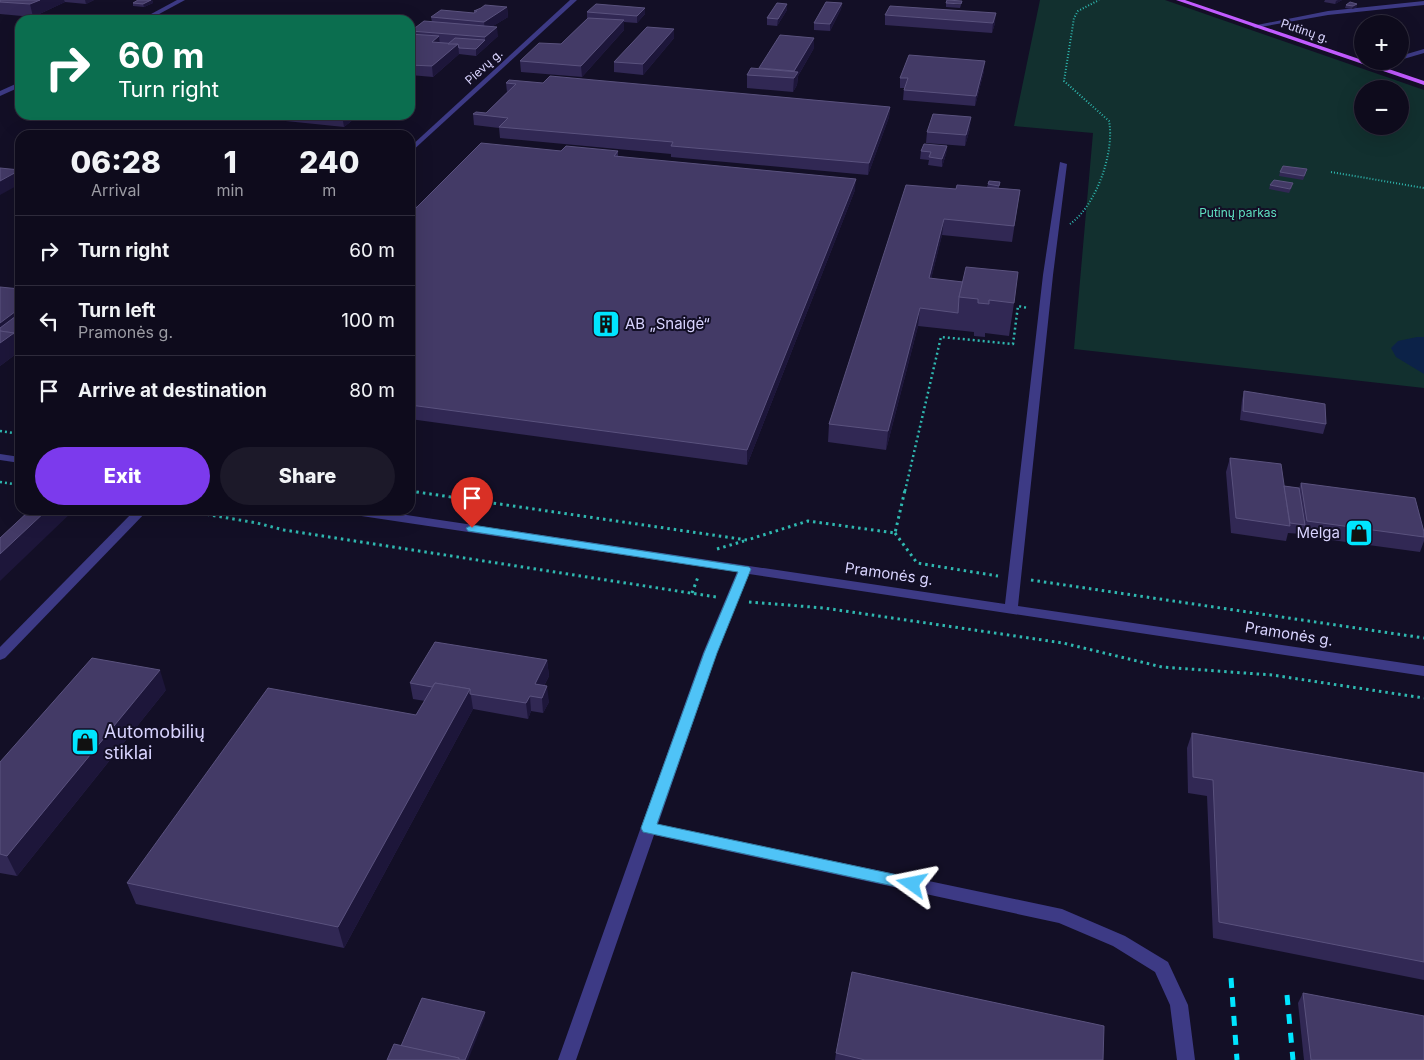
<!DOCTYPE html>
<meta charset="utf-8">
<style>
:root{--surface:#0e0b1c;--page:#1c1929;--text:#f1f3f6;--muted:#9b9ba3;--line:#2e2b3b;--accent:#7c3aed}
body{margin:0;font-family:Inter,sans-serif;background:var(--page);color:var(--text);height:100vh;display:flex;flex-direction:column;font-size:19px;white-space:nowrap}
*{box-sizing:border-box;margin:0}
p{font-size:16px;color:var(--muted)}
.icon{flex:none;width:28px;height:28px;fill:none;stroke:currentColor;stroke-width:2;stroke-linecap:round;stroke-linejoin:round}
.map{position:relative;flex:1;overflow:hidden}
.sheet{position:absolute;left:15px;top:130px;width:400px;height:385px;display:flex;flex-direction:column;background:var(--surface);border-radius:15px;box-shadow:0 5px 20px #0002,0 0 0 1px var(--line)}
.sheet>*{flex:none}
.guide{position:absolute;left:15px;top:15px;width:400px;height:105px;border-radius:15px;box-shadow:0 5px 20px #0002,0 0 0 1px var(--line);background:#0b6e4f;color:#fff;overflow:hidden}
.buttons{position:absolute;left:1354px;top:15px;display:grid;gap:10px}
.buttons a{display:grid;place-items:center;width:55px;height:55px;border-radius:50%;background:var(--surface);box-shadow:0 5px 20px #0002,0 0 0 1px var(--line);font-size:25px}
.pin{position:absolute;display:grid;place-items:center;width:42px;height:42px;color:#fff;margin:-51px -21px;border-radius:50% 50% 50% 0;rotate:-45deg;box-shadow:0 0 5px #0007}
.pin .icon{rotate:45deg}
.me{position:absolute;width:55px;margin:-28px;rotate:282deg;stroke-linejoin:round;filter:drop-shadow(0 0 4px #0008)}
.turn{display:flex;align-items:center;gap:18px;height:105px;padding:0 20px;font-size:22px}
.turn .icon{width:65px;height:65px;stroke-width:2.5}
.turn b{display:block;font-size:35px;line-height:42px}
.eta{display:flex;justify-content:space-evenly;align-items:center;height:85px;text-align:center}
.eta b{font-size:30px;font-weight:800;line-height:35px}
.button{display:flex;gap:10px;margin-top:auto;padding:10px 20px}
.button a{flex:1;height:58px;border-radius:30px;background:var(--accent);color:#fff;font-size:20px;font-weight:800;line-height:58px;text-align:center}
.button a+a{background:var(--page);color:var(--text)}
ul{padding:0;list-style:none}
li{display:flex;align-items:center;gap:15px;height:70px;padding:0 20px;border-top:1px solid var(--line)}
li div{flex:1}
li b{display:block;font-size:19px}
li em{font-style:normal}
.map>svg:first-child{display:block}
.green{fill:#12302f;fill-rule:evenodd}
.water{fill:#0c2248}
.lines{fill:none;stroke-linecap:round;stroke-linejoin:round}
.path-far2{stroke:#2fb8b0;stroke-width:2;stroke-dasharray:1 2;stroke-linecap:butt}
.path-far1{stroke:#2fb8b0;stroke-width:2.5;stroke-dasharray:2 3;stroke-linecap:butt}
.path{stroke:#2fb8b0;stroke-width:3;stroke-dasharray:2.5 4;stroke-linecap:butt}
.minor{fill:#3d3a85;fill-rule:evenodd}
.major{fill:#c25bff;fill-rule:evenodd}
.rail{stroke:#00e5ff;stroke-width:5;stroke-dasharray:10 9;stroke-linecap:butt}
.wall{fill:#312854}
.shaded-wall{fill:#1d163a}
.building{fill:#433a66;stroke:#5a527e}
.route{fill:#4fc3f7;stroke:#337fa1}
.labels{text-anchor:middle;stroke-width:4;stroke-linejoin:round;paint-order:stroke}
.far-street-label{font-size:12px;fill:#d9d4ff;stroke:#130f26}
.far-park-label{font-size:12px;fill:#5fe0c0;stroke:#130f26}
.poi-label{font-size:15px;fill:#d9d4ff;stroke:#130f26;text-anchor:start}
.street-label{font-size:15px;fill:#d9d4ff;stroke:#130f26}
.near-poi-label{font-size:18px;fill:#d9d4ff;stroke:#130f26;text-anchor:start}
</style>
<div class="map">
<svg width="1424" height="1060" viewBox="0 0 1424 1060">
<rect width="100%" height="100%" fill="#130f26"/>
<path class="green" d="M1040,0h125l259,90v298l-350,-39 19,-216 -79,-7zM1362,89h38v37h-38z"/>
<polygon class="water" points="1417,337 1424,337 1424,374 1396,357 1391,348 1398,341"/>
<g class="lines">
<g class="path-far2">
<polyline points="1331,172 1424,188"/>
<path d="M1070,224c26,-18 45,-72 39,-103l-45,-40 10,-63 4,-7 21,-11"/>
</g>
<g class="path-far1">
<polyline points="0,431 20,434"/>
<polyline points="0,482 20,485"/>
<polyline points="905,491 941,337 1013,344 1018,306 1028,308"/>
</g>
<g class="path">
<polyline points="410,491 747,540 808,521 895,533 905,490"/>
<polyline points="181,510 257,523 284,530 716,597"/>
<polyline points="895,533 917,563 998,576"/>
<polyline points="717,549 744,541"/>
<polyline points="1031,580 1424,638"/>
<polyline points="692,593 698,577"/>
<polyline points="749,602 824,608 1063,643 1162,667 1272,675 1424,698"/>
</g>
<g class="minor">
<polygon points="177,0 185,0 148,20 140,20"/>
<polygon points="570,0 577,0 410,153 410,147"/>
<polygon points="1424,1 1424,5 1328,15 1255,28 1252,26 1328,11"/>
<polygon points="1424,49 1424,53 1400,60 1400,56"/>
<polygon points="1378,61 1390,61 1371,67 1368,65"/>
<polygon points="20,82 20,87 0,96 0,91"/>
<polygon points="1060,162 1067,164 1053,275 1018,606 1424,666 1424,676 749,574 717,653 658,824 1062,909 1125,936 1168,962 1188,1005 1195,1060 1177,1060 1170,1005 1155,972 1113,946 1059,923 654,835 576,1060 558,1060 703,653 737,572 348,514 342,510 373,510 1005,604 1043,275"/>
<polygon points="0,454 20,457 20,463 0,460"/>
<polygon points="135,510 148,510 5,658 0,660 0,647"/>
</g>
<polygon class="major" points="1176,0 1185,0 1424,81 1424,85"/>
<g class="rail">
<polyline points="1231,978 1237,1060"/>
<polyline points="1287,995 1293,1060"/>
</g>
</g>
<g class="wall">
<polygon points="0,0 94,0 86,4 65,2 33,17 0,14"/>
<polygon points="138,0 152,0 153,3 144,7 133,6 133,3"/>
<polygon points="1325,0 1342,0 1335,4 1324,2"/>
<polygon points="842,3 841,9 830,31 814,30 814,23"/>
<polygon points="946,3 961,5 960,8 946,7"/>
<polygon points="787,4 787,10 777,26 767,25 767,18"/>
<polygon points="1357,4 1357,7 1352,9 1345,8 1346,5"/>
<polygon points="507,7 508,17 493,26 498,36 476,56 459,54 433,77 410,75 410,34 411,34 411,31 432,22 431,17 474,13 474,11"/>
<polygon points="587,12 645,14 637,23 624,22 624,30 582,77 521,72 520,61 561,44 587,19"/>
<polygon points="885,15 995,23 992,33 885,25"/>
<polygon points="674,29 674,38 643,75 614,72 614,62"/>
<polygon points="814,48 798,76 797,85 793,92 747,88 747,75 759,68"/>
<polygon points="984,71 975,106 903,100 904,88 900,88 900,78"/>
<polygon points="506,83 543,83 890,107 889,117 868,175 671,157 671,154 500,138 499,128 474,125 473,114 486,113 507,92"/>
<polygon points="226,115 359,115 344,127"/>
<polygon points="970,128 965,146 926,143 927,132"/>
<polygon points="947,146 946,154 942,167 928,165 929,160 920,159 921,151"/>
<polygon points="561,151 618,151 618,156 855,190 747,465 410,419 410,203 416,204 417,208"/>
<polygon points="1280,172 1306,173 1303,180 1279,176"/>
<polygon points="989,181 999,186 999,188 1020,190 1012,242 942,235 931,279 1014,303 1009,336 985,333 985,337 974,336 974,332 918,326 886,450 828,442 829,424 956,189 987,187"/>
<polygon points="1270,185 1292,187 1289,193 1269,189"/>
<polygon points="20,289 20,351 0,366"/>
<polygon points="1244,391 1326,424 1323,434 1240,420 1242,400"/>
<polygon points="1230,458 1284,486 1299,488 1301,483 1424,532 1424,541 1420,552 1302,536 1302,534 1288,533 1286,541 1231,533 1226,472"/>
<polygon points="547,660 549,676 544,686 549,702 543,713 531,711 528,719 473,709 344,948 136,904 127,883 416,715 425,701 413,699 410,683"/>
<polygon points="166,690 17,876 0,873 0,762"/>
<polygon points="1192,733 1424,773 1424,980 1213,938 1207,796 1188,793 1187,748"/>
<polygon points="1303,993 1424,1060 1304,1060 1298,1003"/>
<polygon points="836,1053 1103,1060 835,1060"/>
</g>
<g class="shaded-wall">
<polygon points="40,0 64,0 65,2 33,17 30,4"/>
<polygon points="85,0 94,0 86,4"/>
<polygon points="151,0 152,0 153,3 144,7 143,4"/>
<polygon points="1338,0 1342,0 1335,4 1336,1"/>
<polygon points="842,3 841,9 830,31 830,24"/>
<polygon points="787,4 787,10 777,26 778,19"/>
<polygon points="1357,4 1357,7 1352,9 1353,6"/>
<polygon points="507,7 508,17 485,31 484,22"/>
<polygon points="645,8 645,14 637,23 637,16"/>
<polygon points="996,13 995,23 992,33 993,23"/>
<polygon points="624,20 624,30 582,77 581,66"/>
<polygon points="497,27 498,36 476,56 476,49 485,40 485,37"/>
<polygon points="674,29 674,38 643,75 643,64"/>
<polygon points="439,36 440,46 432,42"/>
<polygon points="814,38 814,48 798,76 797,85 793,92 794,78 793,74"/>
<polygon points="458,44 459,54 433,77 432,66"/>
<polygon points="985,61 984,71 975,106 976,96"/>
<polygon points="890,107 889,117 868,175 869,163"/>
<polygon points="342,115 359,115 344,127"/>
<polygon points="971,117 970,128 965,146 966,135"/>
<polygon points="947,146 946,154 942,167 942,159"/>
<polygon points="20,170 20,184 0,195 0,181"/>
<polygon points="856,179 855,190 747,465 747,450"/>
<polygon points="416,204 418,220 412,226 410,210"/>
<polygon points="944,219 942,235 927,295 929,278"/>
<polygon points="20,308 20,330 14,334 20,351 0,366 0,323"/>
<polygon points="920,308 918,326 886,450 888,431"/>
<polygon points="47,510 74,510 0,581 0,554"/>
<polygon points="547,660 549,676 538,697 535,684"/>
<polygon points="160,670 166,690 17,876 7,856"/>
<polygon points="547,686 549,702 543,713 542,698"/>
<polygon points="470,689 473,709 344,948 338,927"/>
<polygon points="530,696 531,711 528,719 526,703"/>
<polygon points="485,1012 485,1017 468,1060 465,1060"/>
</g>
<g class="building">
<polygon points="0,0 40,0 30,4 0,2"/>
<polygon points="138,0 151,0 143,4 133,3"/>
<polygon points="947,0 962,1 961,4 946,3"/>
<polygon points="826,2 842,3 830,24 814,23"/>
<polygon points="1350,2 1357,4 1353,6 1346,5"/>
<polygon points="777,3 787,4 778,19 767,18"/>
<polygon points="596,4 645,8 637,16 587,12"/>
<polygon points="485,5 507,7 484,22 431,17 441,10 474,13 477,11 474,11 481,8"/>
<polygon points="890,6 996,13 993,23 885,15"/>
<polygon points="190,18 217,20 187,20"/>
<polygon points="588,18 624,20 581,66 520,61 539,43 561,44"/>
<polygon points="424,21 497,27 485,37 411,31"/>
<polygon points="647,27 674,29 643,64 614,62"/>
<polygon points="410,34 439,36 432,42 458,44 432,66 410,65"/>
<polygon points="780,35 814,38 794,71 759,68"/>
<polygon points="455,38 485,40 476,49 459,48 458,44 448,44"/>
<polygon points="909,55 985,61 976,96 904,90 908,78 900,78"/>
<polygon points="751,68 798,72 794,78 747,75"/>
<polygon points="550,76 890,107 869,163 671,146 673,142 499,127 508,118 473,114 476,112 486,113 516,84 506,83 509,80 543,83"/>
<polygon points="933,114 971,117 966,135 927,132"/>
<polygon points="481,143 561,151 566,146 618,151 614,156 856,179 747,450 410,405 410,214"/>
<polygon points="924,144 947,146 942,159 929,157 931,152 921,151"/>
<polygon points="1283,166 1307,169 1304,176 1280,172"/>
<polygon points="0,168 20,170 0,181"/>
<polygon points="1274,180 1293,183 1290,189 1270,185"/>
<polygon points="989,181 1000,182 999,186 988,184"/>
<polygon points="906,185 956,189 957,185 1020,190 1014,226 944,219 929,278 963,282 959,297 958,313 920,308 888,431 829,424"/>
<polygon points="410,203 416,204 410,210"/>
<polygon points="966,267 1018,272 1014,303 989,300 989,304 978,303 978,299 959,297"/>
<polygon points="0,287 20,289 20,308 0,323"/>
<polygon points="20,313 20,338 15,337 14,333 0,331 0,328"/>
<polygon points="0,331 14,333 0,343"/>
<polygon points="1244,391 1325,404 1326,424 1243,411"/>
<polygon points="1230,458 1281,464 1290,526 1236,518"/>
<polygon points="1301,483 1415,498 1424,532 1424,537 1307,521"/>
<polygon points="1284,486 1299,488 1305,525 1290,523"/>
<polygon points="30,510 47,510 0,554 0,538"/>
<polygon points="435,642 547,660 535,684 547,686 542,698 530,696 526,703 470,694 470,689 435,683 432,687 410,683"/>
<polygon points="92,658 160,670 7,856 0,854 0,762"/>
<polygon points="435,683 470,689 338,927 127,883 268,688 416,715"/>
<polygon points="1192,733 1424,773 1424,962 1219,922 1213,780 1193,777"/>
<polygon points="852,972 1104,1026 1103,1060 865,1060 836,1053"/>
<polygon points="1303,993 1424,1016 1424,1060 1311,1060"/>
<polygon points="422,998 485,1012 465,1060 459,1060 459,1058 401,1046"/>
<polygon points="394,1044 459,1058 458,1060 387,1060"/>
</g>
<polygon class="route" points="472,525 749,567 751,569 717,653 657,824 912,878 917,880 920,884 917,888 912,890 643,832 641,828 704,653 738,572 468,531 466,528"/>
<defs>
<g id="building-square" transform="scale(1.4375)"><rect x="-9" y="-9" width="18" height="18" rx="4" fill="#00e5ff" stroke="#130f26"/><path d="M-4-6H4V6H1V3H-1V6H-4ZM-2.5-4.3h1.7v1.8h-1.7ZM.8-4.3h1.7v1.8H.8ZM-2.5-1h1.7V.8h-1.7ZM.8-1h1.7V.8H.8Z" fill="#111"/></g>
<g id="shop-square" transform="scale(1.4375)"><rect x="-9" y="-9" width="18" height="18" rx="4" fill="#00e5ff" stroke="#130f26"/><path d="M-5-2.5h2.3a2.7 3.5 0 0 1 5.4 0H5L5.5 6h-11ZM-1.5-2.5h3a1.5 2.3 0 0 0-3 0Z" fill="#111"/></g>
</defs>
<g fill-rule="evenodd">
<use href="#building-square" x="606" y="324"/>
<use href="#shop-square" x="1359" y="533"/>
<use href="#shop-square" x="85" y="742"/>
</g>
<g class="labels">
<g class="far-street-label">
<text transform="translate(1305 31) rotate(19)" y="4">Putinų g.</text>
<text transform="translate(484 67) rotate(-42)" y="4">Pievų g.</text>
</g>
<g class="far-park-label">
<text x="1238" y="217">Putinų parkas</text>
</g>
<g class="poi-label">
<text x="625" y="329">AB „Snaigė“</text>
<text x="1340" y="538" text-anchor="end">Melga</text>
</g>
<g class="street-label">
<text transform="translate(889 574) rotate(8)" y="5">Pramonės g.</text>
<text transform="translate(1289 634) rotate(9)" y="5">Pramonės g.</text>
</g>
<g class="near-poi-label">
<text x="104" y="738">Automobilių<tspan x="104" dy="21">stiklai</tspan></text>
</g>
</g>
</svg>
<div class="buttons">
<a>+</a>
<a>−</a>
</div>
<div class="pin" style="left:472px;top:528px;background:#d93025"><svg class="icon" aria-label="arrive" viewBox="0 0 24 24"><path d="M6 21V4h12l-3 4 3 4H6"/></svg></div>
<svg class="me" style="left:912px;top:884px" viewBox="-20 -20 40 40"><path d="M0-17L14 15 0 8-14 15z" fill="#4fc3f7" stroke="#fff" stroke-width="4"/></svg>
<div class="guide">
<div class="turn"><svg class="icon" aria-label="right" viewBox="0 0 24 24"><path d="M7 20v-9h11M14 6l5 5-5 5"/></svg><div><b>60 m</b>Turn right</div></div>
</div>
<section class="sheet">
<div class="eta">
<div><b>06:28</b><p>Arrival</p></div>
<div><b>1</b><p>min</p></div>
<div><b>240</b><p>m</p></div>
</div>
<ul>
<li><svg class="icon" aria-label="right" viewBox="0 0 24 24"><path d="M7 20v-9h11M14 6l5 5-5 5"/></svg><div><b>Turn right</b></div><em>60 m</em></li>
<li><svg class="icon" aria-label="left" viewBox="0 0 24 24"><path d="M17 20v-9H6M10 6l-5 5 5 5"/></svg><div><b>Turn left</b><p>Pramonės g.</p></div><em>100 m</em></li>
<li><svg class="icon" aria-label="arrive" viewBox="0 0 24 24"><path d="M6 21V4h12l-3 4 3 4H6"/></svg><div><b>Arrive at destination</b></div><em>80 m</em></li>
</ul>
<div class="button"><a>Exit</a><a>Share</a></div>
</section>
</div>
